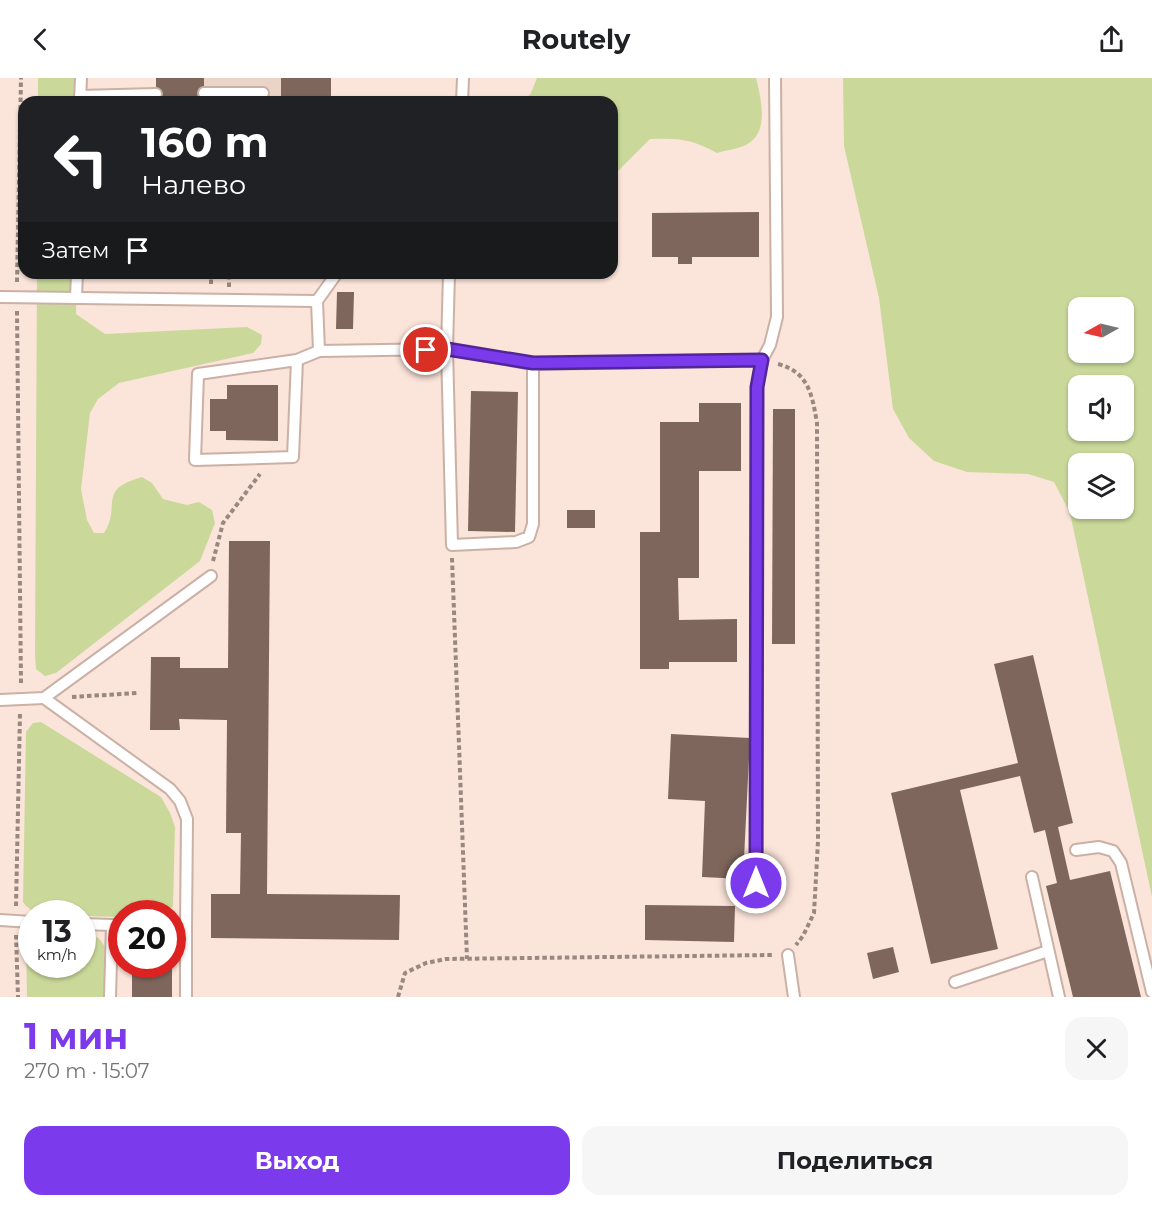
<!DOCTYPE html>
<html lang="ru">
<meta charset="utf-8">
<style>
:root{--surface:#fff;--page:#f6f6f6;--text:#202124;--muted:#757577;--accent:#7c3aed}
body{margin:0;font-family:Montserrat,sans-serif;background:var(--page);color:var(--text);height:100vh;display:flex;flex-direction:column;font-size:22px;white-space:nowrap}
*{box-sizing:border-box;margin:0}
p{font-size:20px;color:var(--muted)}
.icon{flex:none;width:33px;height:33px;fill:none;stroke:currentColor;stroke-width:2;stroke-linecap:round;stroke-linejoin:round}
.map{position:relative;height:919px;overflow:hidden}
.drawer{display:flex;flex-direction:column;background:var(--surface);flex:1}
.drawer>*{flex:none}
.top-card{position:absolute;left:18px;top:18px;width:600px;height:183px;border-radius:18px;box-shadow:0 2px 4px #0004;background:#202124;color:#fff;overflow:hidden}
.needle{width:39px;rotate:262deg}
.fabs{position:absolute;left:1068px;top:219px;display:grid;gap:12px}
.fabs a{display:grid;place-items:center;width:66px;height:66px;border-radius:12px;background:var(--surface);box-shadow:0 2px 4px #0004;font-size:30px}
.speed{position:absolute;left:18px;top:822px;display:flex;gap:12px;font-size:30px;font-weight:700;text-align:center}
.speed>*{display:grid;place-content:center;width:78px;height:78px;border-radius:50%;background:var(--surface);box-shadow:0 2px 4px #0004;line-height:1}
.speed small{font-size:15px;font-weight:400}
.speed .limit{border:9px solid #d22;background:#fff;color:#111}
.pin{position:absolute;display:grid;place-items:center;width:51px;height:51px;color:#fff;margin:-26px;border:3px solid #fff;border-radius:50%;box-shadow:0 2px 6px #0007}
.me{position:absolute;width:66px;margin:-33px;rotate:0deg;stroke-linejoin:round;filter:drop-shadow(0 0 4px #0008)}
.turn{display:flex;align-items:center;gap:21px;height:126px;padding:0 24px;font-size:27px}
.turn .icon{width:78px;height:78px;stroke-width:2.5}
.turn b{display:block;font-size:42px;line-height:51px}
.then{display:flex;align-items:center;height:57px;padding:0 24px;background:#0003;gap:12px;font-size:22px}
.round{display:grid;place-items:center;flex:none;width:63px;height:63px;border-radius:18px;background:var(--page)}
.headline{display:flex;align-items:center;justify-content:space-between;height:102px;padding:0 24px}
h1{font-size:36px;font-weight:700;line-height:45px;color:var(--accent)}
.action{display:flex;gap:12px;margin-top:auto;padding:12px 24px}
.action a{flex:1;height:69px;border-radius:18px;background:var(--accent);color:#fff;font-size:24px;font-weight:700;line-height:69px;text-align:center}
.action a+a{background:var(--page);color:var(--text)}
header{display:flex;justify-content:space-between;align-items:center;height:78px;padding:0 24px;background:var(--surface);font-size:27px;font-weight:700}
.map>svg:first-child{display:block}
.medical{fill:#ead3c7}
.green{fill:#cad99a;fill-rule:evenodd}
.building{fill:#7f665c}
.lines{fill:none;stroke-linecap:round;stroke-linejoin:round}
.service-casing{stroke:#cbb0a5;stroke-width:14}
.path{stroke:#998880;stroke-width:4;stroke-dasharray:4.5 3;stroke-linecap:butt}
.service{stroke:#fff;stroke-width:10}
.route-casing{stroke:#51269a;stroke-width:15}
.route{stroke:#7c3aed;stroke-width:10}
</style>
<header><svg class="icon" aria-label="back" viewBox="0 0 24 24"><path d="M15 5l-7 7 7 7"/></svg>Routely<svg class="icon" aria-label="share" viewBox="0 0 24 24"><path d="M12 15V3M7 8l5-5 5 5M5 13v7h14v-7"/></svg></header>
<div class="map">
<svg width="1152" height="919" viewBox="0 0 1152 919">
<rect width="100%" height="100%" fill="#fbe4da"/>
<rect class="medical" x="156" y="0" width="175" height="24"/>
<g class="green">
<polygon points="38,0 81,0 80,24 38,24"/>
<path d="M537,0h219c5,20 14,55 -10,67 -8,4 -20,5 -29,8 -25,-14 -38,-15 -67,-14l-38,38v-75h-89l8,-9z"/>
<path d="M843,0h309v819l-82,-384 -16,-31 -26,-8 -61,-2 -33,-11 -25,-23 -16,-29 -14,-111 -35,-152zM1078,230h46v44h-46zM1078,308h46v44h-46zM1078,386h46v44h-46z"/>
<path d="M37,195h40l-1,41 29,20 142,-7 15,8 -1,9 -8,9 -134,30 -21,16 -8,14 -9,76 6,31 7,13h10c18,-28 -8,-43 38,-56l10,6 11,16 24,6 12,-3 13,8 3,13 -15,38 -144,112 -11,3 -9,-7 -1,-15z"/>
<path d="M41,644l120,75 9,16 5,14 -2,79 -5,7 -46,1 -1,3 -38,-1 -1,-2c-19,0 -48,6 -59,-12l3,-170 7,-9z"/>
<path d="M83,855c34,2 22,40 21,64h-77l-1,-52 4,-8 2,27h50z"/>
</g>
<g class="building">
<rect x="156" y="0" width="48" height="24"/>
<rect x="281" y="0" width="50" height="24"/>
<polygon points="759,134 759,179 692,179 692,186 678,186 678,179 652,179 652,135"/>
<polygon points="337,214 354,214 353,251 336,251"/>
<polygon points="227,307 278,307 278,363 226,362 226,353 210,353 210,321 227,321"/>
<polygon points="471,313 518,314 515,454 468,453"/>
<polygon points="699,325 741,325 741,393 699,393 699,500 678,500 679,542 737,541 737,584 669,584 669,591 640,591 640,454 660,454 660,344 699,344"/>
<polygon points="773,331 795,331 795,566 772,566"/>
<rect x="567" y="432" width="28" height="18"/>
<polygon points="229,463 270,463 267,816 400,817 399,862 211,860 211,816 240,816 241,755 226,755 227,642 179,641 180,652 150,652 151,579 180,579 180,590 228,590"/>
<polygon points="1033,577 1073,745 1058,749 1070,802 1110,793 1141,919 1073,919 1046,808 1057,805 1045,752 1034,755 1020,698 960,712 998,871 931,886 891,715 1018,685 994,586"/>
<polygon points="671,656 750,660 743,801 702,799 705,723 668,721"/>
<polygon points="645,827 735,828 734,864 645,862"/>
<polygon points="893,869 899,894 873,901 867,875"/>
<rect x="132" y="886" width="40" height="33"/>
</g>
<g class="lines">
<g class="service-casing">
<g id="service">
<polyline points="204,15 263,15"/>
<polyline points="80,18 156,16"/>
<polyline points="80,24 81,0"/>
<polyline points="462,24 463,0"/>
<polyline points="0,219 317,223 337,195"/>
<polyline points="76,220 77,195"/>
<polyline points="317,223 319,273"/>
<polyline points="297,282 293,379 195,382 198,296 297,282 319,273 447,271 533,286 533,446 529,459 516,464 452,467 447,271 449,195"/>
<polyline points="533,286 762,282 770,267 777,239 775,0"/>
<polyline points="44,620 170,711 180,723 187,741 186,850"/>
<polyline points="0,622 44,620 211,498"/>
<polyline points="1076,772 1099,769 1113,773 1121,785 1152,914"/>
<polyline points="1032,799 1059,919"/>
<polyline points="756,805 757,309 762,282"/>
<polyline points="0,842 32,844"/>
<polyline points="82,846 112,847"/>
<polyline points="172,849 186,850 186,919"/>
<polyline points="788,877 794,919"/>
<polyline points="955,904 1048,873"/>
<polyline points="110,919 112,847 122,847"/>
</g>
</g>
<g class="path">
<polyline points="17,204 21,0"/>
<polyline points="211,206 211,195"/>
<polyline points="229,209 229,195"/>
<polyline points="17,233 21,606"/>
<path d="M778,286c31,8 34,31 39,59l1,418 -4,72 -11,23 -7,9"/>
<polyline points="452,480 467,881"/>
<polyline points="213,483 223,445 260,396"/>
<polyline points="72,619 137,615"/>
<polyline points="16,828 20,635"/>
<polyline points="16,857 18,919"/>
<polyline points="398,919 405,895 426,885 446,881 772,877"/>
</g>
<use href="#service" class="service"/>
</g>
<g class="lines">
<g class="route-casing">
<polyline id="route" points="426,272 447,271 533,285 762,282 757,309 756,805"/>
</g>
<use href="#route" class="route"/>
</g>
</svg>
<div class="fabs">
<a><svg class="needle" viewBox="-14 -14 28 28"><path d="M0-13l5 13h-10z" fill="#e53935"/><path d="M0 13l5-13h-10z" fill="#757577"/></svg></a>
<a><svg class="icon" aria-label="sound" viewBox="0 0 24 24"><path d="M4 9h4l5-4v14l-5-4H4zM17 9q2 3 0 6"/></svg></a>
<a><svg class="icon" aria-label="layers" viewBox="0 0 24 24"><path d="M12 4l9 5-9 5-9-5zM3 14l9 5 9-5"/></svg></a>
</div>
<div class="speed"><div>13<small>km/h</small></div><div class="limit">20</div></div>
<div class="pin" style="left:426px;top:272px;background:#d93025"><svg class="icon" aria-label="arrive" viewBox="0 0 24 24"><path d="M6 21V4h12l-3 4 3 4H6"/></svg></div>
<svg class="me" style="left:756px;top:805px" viewBox="-20 -20 40 40"><circle r="17" fill="#7c3aed" stroke="#fff" stroke-width="3"/><path d="M0-11L8 9 0 5-8 9z" fill="#fff"/></svg>
<div class="top-card">
<div class="turn"><svg class="icon" aria-label="left" viewBox="0 0 24 24"><path d="M17 20v-9H6M10 6l-5 5 5 5"/></svg><div><b>160 m</b>Налево</div></div>
<div class="then">Затем<svg class="icon" aria-label="arrive" viewBox="0 0 24 24"><path d="M6 21V4h12l-3 4 3 4H6"/></svg></div>
</div>
</div>
<section class="drawer">
<div class="headline"><div><h1>1 мин</h1><p>270 m · 15:07</p></div><a class="round"><svg class="icon" aria-label="close" viewBox="0 0 24 24"><path d="M6 6l12 12M18 6L6 18"/></svg></a></div>
<div class="action"><a>Выход</a><a>Поделиться</a></div>
</section>
